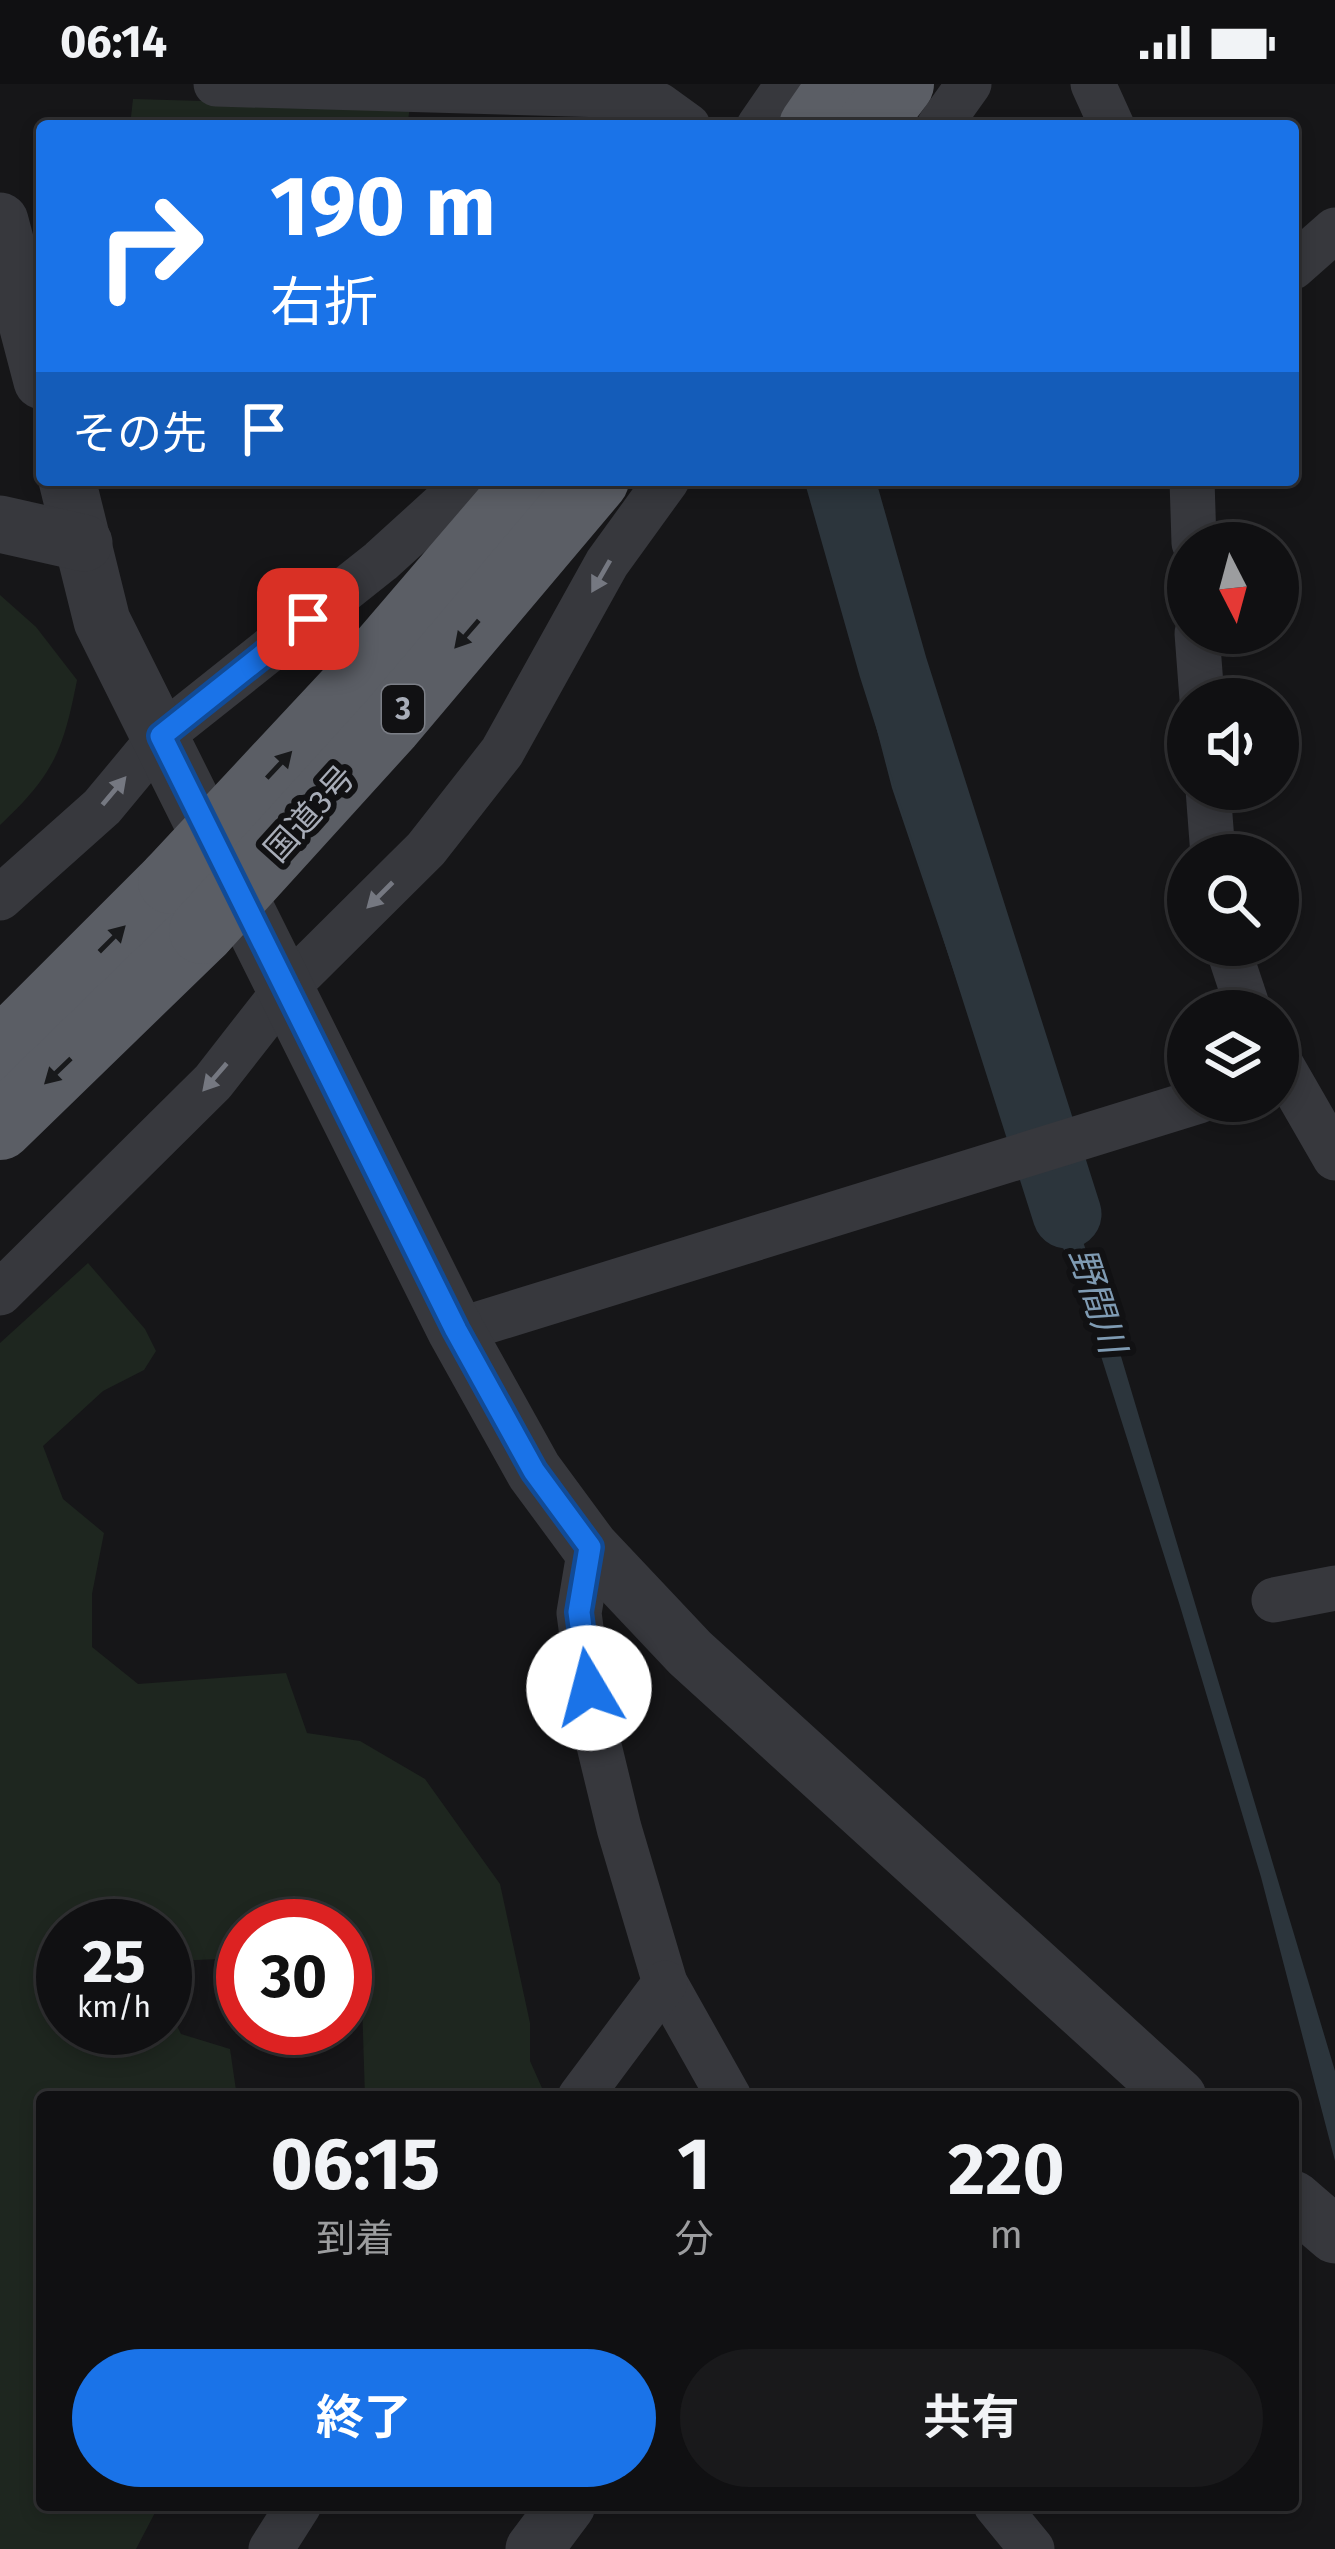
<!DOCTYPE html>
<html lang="ja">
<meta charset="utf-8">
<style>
:root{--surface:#101012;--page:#19191b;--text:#f1f3f6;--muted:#9c9d9f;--line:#303032;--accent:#1a73e8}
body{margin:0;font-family:"Fira Sans","Noto Sans JP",sans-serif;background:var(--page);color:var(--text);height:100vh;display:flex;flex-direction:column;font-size:45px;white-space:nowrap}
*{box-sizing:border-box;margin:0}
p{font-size:39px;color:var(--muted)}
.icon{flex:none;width:66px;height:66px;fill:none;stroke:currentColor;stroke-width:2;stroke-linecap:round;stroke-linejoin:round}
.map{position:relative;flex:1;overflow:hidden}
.details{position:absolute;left:36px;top:2007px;width:1263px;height:420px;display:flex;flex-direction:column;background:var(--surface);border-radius:12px;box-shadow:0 6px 18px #0003,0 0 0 3px var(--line)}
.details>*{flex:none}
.guide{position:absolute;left:36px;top:36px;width:1263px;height:366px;border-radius:12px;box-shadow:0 6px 18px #0003,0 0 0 3px var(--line);background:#1a73e8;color:#fff;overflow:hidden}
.needle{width:78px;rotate:174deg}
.tools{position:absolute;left:1167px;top:438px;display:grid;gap:24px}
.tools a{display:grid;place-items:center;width:132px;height:132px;border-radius:50%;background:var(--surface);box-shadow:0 6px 18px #0003,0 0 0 3px var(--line);font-size:60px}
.speed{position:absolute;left:36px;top:1815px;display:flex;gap:24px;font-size:60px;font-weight:700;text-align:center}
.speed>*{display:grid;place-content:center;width:156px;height:156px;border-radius:50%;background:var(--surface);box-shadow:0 6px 18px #0003,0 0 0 3px var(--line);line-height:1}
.speed small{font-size:30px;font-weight:400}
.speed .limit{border:18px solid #d22;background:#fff;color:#111}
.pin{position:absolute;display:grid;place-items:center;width:102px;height:102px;color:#fff;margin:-51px;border-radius:24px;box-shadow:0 6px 18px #0006}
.me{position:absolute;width:132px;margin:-66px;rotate:352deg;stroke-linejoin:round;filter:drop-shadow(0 0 9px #0008)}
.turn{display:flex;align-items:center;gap:42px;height:252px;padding:0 36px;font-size:54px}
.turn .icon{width:156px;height:156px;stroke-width:2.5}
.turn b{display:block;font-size:84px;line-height:102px}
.then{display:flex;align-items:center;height:114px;padding:0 36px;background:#0003;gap:24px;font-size:45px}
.eta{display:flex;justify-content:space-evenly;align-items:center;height:204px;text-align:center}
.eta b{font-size:72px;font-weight:700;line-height:84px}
.action{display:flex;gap:24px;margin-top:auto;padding:24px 36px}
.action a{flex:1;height:138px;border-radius:72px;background:var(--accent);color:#fff;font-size:48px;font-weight:700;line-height:138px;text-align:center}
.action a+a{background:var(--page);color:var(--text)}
.status{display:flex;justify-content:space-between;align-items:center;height:84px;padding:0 60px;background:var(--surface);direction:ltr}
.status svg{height:33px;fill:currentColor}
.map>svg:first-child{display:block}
.green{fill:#1e261f;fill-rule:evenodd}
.water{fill:#2c353c}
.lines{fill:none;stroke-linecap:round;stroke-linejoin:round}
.river{stroke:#2c353c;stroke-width:69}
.minor{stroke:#37383d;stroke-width:45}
.tertiary{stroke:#37383d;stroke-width:57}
.trunk{stroke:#5b5e65;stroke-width:66}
.trunk-bridge{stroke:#5b5e65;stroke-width:66}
.oneway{fill:#757881}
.oneway2{fill:#18191b}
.route-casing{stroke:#114b97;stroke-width:30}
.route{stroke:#1a73e8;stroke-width:21}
.labels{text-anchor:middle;stroke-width:12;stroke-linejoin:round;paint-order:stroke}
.shield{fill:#111113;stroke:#7b7e86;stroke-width:3}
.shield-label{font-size:30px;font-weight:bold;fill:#a8adb8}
.street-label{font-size:33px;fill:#a8adb8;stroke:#111113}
.water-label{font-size:36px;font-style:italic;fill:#7f9bb3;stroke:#111113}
</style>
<div class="status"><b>06:14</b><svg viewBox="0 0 49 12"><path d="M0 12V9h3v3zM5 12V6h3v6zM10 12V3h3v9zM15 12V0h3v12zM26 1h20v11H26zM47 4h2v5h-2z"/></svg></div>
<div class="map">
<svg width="1335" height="2465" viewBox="0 0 1335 2465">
<rect width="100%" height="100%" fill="#161618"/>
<g class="green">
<polygon points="133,15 410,23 407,42 130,42"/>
<path d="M0,511l36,32 41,53c-14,72 -24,95 -77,145z"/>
<path d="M88,1179l57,66 11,22 -12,19 -41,21 -60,55 20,53 41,34 -12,61v53l46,37 148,-11 21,60 53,8 65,38 75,105 30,139v38l16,36h-181l-3,-95 -17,-10v-66h-102v32l-70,3 -3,51 11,22 49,15 7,48h-195v408h117l-23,44h-136v-1206zM63,1842h102v102h-102z"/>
</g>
<polygon class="water" points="812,396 836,396 859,509 888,612 1023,1016 1076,1137 1114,1249 1335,1987 1335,2077 1261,1793 1180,1522 1076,1193 996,1012 892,704"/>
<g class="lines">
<polyline class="river" points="840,396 893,583 1067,1130"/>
<g class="minor">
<polyline points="216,0 607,11 659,21 688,42"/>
<polyline points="1093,0 1112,42"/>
<polyline points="759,42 788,0"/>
<polyline points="939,42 969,0"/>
<polyline points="1293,183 1335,146"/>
<polyline points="1192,396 1194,459"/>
<polyline points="1197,549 1202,615"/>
<polyline points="1208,705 1213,771"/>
<polyline points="0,814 102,723 161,652 381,477 470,396"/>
<polyline points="1227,861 1249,927"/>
<polyline points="1278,975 1335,1074"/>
<polyline points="0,1209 213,998 288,902 426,765 502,668 607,479 667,396"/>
<polyline points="456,1247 1199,1017"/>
<polyline points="590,1463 579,1529 594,1641 619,1744 665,1899 729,2013"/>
<polyline points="1274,1516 1335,1504"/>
<polyline points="580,2013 665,1899"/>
<polyline points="996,2421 1032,2465"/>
<polyline points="271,2465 299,2421"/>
</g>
<g class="tertiary">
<polyline points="0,137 42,297"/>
<polyline points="67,396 102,537 456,1247 534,1387 590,1463 690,1569 1178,2013"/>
<polyline points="0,440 84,459"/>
<polyline points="1293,2115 1335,2151"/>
<polyline points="534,2465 567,2421"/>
</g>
<g class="trunk">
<polyline points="812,42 841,0"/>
<polyline points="869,42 901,0"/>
<polyline points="0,968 171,797"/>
<polyline points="0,1043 202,847"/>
</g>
<g class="trunk-bridge">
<polyline points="171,797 354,601 530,396"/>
<polyline points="202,847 390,640 596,396"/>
</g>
</g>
<defs><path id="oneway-solid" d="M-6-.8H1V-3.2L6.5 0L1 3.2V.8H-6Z" transform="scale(3)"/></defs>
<g class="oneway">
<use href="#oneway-solid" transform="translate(601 492) rotate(120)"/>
<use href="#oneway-solid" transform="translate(114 707) rotate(-50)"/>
<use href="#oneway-solid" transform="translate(380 811) rotate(135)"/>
<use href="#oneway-solid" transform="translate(215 993) rotate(131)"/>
</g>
<g class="oneway2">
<use href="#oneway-solid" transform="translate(467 550) rotate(131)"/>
<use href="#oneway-solid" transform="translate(279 681) rotate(-47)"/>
<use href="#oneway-solid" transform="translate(112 855) rotate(-45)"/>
<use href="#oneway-solid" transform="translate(58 987) rotate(136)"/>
</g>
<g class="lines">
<g class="route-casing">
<polyline id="route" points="308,535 161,652 456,1246 534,1387 590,1463 579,1528 589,1604"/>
</g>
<use href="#route" class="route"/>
</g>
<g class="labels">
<rect class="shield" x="382" y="601" width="42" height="48" rx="9"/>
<g class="shield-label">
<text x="403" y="635">3</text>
</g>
<g class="street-label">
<text transform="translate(309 729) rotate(-48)" y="12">国道3号</text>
</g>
<g class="water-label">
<text transform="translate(1098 1216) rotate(72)" y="13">野間川</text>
</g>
</g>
</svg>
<div class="tools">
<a><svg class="needle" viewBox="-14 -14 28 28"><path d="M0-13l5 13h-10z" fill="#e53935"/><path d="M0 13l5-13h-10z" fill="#9c9d9f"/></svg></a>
<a><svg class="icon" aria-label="sound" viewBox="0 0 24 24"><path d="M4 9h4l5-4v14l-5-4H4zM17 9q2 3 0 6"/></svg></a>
<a><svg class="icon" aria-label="search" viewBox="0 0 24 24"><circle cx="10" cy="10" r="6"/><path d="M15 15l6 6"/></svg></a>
<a><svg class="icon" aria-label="layers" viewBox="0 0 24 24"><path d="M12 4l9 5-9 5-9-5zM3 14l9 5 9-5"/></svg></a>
</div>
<div class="speed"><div>25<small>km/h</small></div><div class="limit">30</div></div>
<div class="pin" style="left:308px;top:535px;background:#d93025"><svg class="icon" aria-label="arrive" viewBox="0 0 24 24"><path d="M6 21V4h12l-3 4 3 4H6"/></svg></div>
<svg class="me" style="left:589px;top:1604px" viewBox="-20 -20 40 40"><circle r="19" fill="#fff"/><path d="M0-13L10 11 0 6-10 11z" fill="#1a73e8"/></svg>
<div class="guide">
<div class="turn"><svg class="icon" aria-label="right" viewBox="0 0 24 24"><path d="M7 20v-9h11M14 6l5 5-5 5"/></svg><div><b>190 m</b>右折</div></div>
<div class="then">その先<svg class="icon" aria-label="arrive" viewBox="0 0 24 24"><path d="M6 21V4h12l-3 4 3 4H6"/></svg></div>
</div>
<section class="details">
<div class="eta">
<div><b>06:15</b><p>到着</p></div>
<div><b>1</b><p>分</p></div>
<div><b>220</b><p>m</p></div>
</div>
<div class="action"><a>終了</a><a>共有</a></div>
</section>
</div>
